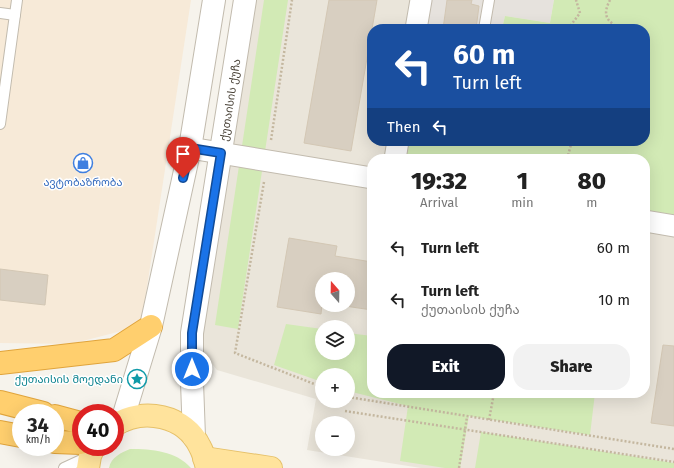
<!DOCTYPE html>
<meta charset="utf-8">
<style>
:root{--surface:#fff;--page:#f2f2f2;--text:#222;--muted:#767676;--accent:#111827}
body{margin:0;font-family:"Fira Sans","Noto Sans Georgian",sans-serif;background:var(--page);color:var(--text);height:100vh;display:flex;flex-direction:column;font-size:15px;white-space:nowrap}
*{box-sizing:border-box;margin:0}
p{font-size:13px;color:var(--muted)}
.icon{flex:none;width:22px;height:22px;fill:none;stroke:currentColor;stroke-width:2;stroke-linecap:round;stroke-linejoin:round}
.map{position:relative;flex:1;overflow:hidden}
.details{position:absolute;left:367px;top:154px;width:283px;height:244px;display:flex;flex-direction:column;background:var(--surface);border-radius:16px;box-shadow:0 4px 16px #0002}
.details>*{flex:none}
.banner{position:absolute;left:367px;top:24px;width:283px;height:122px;border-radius:16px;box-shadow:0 4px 16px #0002;background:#1a4fa0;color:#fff;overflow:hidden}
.needle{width:26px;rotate:340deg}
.buttons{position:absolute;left:315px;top:272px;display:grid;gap:8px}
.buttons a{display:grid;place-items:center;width:40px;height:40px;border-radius:50%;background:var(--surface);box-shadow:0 4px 16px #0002;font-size:20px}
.speed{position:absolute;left:12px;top:404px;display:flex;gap:8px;font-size:20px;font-weight:700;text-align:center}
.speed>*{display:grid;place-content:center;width:52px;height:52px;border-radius:50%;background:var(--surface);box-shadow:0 4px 16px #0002;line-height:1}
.speed small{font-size:10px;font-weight:400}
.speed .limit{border:6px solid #d22;background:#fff;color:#111}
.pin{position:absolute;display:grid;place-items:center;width:34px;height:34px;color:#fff;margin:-41px -17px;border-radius:50% 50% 50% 0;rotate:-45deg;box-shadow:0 0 4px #0007}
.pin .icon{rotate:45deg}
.me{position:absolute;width:44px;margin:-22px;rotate:0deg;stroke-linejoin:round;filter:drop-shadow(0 0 3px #0008)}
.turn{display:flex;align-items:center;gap:14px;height:84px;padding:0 20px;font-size:18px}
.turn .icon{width:52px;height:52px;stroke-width:2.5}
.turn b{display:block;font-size:28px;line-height:34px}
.then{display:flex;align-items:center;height:38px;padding:0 20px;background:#0003;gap:8px;font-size:15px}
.eta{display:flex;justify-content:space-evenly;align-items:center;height:68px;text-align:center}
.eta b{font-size:24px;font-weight:800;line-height:28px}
.button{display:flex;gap:8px;margin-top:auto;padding:8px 20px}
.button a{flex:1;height:46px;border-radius:16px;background:var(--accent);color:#fff;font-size:16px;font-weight:800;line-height:46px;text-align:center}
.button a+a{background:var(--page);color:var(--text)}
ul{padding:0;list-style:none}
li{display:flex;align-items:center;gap:12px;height:52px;padding:0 20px}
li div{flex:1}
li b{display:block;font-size:15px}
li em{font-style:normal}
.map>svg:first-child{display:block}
.residential{fill:#eae5da;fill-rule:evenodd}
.commercial{fill:#f7ead8}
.industrial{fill:#e6e2dd}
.green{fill:#d2eab5}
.building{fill:#d8cfc1;stroke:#d3c7b4}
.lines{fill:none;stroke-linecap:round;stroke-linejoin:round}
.service-casing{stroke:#c2bbae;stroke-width:12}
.minor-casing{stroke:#c2bbae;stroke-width:23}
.tertiary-casing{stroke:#c2bbae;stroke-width:24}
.primary-casing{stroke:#e6c16a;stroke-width:24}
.motorway-casing{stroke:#e0a43c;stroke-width:24}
.path{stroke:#c4b79f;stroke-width:2.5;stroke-dasharray:2 2;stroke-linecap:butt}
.service{stroke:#fff;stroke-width:10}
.minor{stroke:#fff;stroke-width:21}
.tertiary{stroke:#fff;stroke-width:22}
.primary{stroke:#ffe39c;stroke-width:22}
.motorway{stroke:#ffcf6e;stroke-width:22}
.route-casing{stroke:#114b97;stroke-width:10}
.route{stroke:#1a73e8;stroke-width:7}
.labels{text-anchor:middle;stroke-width:3;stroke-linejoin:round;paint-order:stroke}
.street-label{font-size:11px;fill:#4b4439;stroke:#fff}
.shop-label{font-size:11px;fill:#366cbe;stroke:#fff}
.culture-label{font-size:11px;fill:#0d838f;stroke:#fff;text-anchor:end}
</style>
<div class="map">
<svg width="674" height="468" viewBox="0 0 674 468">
<rect width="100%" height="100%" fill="#f6f3ec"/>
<path class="residential" d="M254,0h174l-5,29h-51v112h273v-112h-143l3,-13 45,7 4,-23h120v468h-253l-114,-18 9,-51 -99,-29 -18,-23zM372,159h273v234h-273zM322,279h26v26h-26zM322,327h26v26h-26zM322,375h26v26h-26zM322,423h26v26h-26z"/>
<polygon class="commercial" points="0,0 191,0 141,326 71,344 0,343"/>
<polygon class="industrial" points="428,0 554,0 550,23 505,16 502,29 423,29"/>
<g class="green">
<polygon points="264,0 288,0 238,329 215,325"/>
<polygon points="554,0 674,0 674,215 645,210 645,159 402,159 405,141 645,141 645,29 502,29 505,16 550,23"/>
<polygon points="286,324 322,329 322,353 348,353 348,333 372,336 372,393 595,393 590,435 469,416 460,468 445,468 400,461 408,406 348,391 348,375 322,375 322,382 274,365"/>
<polygon points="481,432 674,463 674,468 475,468"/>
<path d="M130,449c22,0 46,2 61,19h-82c2,-11 12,-15 21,-19z"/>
</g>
<g class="building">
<polygon points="329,0 377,0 351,151 304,143"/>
<polygon points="447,0 472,0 471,4 479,6 476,29 443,29"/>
<polygon points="289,238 337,246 335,256 372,262 372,310 338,305 348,305 348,279 322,279 322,304 321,314 277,307"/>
<polygon points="0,269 48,275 45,305 0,300"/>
<polygon points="663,345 674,346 674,426 651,423"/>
</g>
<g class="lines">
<g class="service-casing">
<g id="service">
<polyline points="0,13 15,15"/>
<polyline points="484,29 489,0"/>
<polyline points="0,124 17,0"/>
<polyline points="64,468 90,456"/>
</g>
</g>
<g class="minor-casing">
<g id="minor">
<polyline points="416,29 421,0"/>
<polyline points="190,148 372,178"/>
<polyline points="395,159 398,141"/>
<polyline points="645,221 674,226"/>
</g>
</g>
<g class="tertiary-casing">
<g id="tertiary">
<polyline points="122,421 151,326 190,148 214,0"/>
<polyline points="194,437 192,382 192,333 245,0"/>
</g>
</g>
<g class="primary-casing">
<g id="primary">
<path d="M115,425c28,-18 70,-10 85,22 4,7 5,14 7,21"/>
<polyline points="204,458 271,468"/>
<polyline points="88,468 90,456 94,447"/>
</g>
</g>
<g class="motorway-casing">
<g id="motorway">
<polyline points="0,363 114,350 151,326"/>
<polyline points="0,402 43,413"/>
<polyline points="55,416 81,423"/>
<polyline points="0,432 21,436"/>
<polyline points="55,442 81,443"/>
</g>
</g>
<g class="path">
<path d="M610,0c-3,6 -6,13 -2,19 2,4 7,5 9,10"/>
<polyline points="568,29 580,13 576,0"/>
<polyline points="271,140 292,0"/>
<polyline points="567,159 572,141"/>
<polyline points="264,182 235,353 322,387"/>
<polyline points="348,397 674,449"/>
<polyline points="345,411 674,462"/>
<polyline points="489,420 494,393"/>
<polyline points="459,468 467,417"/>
</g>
<use href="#service" class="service"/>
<use href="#minor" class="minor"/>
<use href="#tertiary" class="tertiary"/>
<use href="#primary" class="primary"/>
<use href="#motorway" class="motorway"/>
</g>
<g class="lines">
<g class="route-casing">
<polyline id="route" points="183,178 190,148 221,153 192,333 192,369"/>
</g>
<use href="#route" class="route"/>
</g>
<defs>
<g id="shop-ring" transform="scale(1)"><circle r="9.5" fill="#fff" stroke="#3f7fe0" stroke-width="1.5"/><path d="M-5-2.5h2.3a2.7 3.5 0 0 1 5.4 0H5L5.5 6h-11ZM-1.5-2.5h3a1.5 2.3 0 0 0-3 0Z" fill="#3f7fe0"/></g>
<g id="sight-ring" transform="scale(1)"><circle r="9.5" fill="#fff" stroke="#0f9aa8" stroke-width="1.5"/><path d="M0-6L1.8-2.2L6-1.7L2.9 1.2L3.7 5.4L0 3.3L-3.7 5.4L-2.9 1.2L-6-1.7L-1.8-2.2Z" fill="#0f9aa8"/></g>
</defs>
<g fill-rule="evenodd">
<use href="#shop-ring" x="83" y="163"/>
<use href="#sight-ring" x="137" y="379"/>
</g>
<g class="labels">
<g class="street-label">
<text transform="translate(230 100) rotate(-81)" y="4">ქუთაისის ქუჩა</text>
</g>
<g class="shop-label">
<text x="83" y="186">ავტობაზრობა</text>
</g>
<g class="culture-label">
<text x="123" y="383">ქუთაისის მოედანი</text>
</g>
</g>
</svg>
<div class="buttons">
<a><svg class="needle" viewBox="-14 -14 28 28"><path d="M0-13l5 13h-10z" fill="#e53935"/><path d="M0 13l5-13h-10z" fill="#767676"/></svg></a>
<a><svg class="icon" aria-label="layers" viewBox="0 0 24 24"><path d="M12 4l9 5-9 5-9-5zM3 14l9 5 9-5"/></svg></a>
<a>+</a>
<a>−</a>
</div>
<div class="speed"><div>34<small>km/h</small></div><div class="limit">40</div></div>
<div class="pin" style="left:183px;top:178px;background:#d93025"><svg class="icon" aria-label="arrive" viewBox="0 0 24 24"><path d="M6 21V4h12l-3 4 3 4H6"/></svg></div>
<svg class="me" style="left:192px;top:369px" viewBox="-20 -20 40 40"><circle r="17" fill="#1a73e8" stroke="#fff" stroke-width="3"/><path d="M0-11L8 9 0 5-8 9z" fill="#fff"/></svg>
<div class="banner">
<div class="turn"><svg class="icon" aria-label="left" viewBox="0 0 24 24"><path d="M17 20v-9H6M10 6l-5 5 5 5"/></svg><div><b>60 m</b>Turn left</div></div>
<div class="then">Then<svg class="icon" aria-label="left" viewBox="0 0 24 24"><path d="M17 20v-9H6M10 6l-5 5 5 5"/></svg></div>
</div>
<section class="details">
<div class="eta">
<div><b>19:32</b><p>Arrival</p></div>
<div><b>1</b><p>min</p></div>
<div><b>80</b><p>m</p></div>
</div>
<ul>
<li><svg class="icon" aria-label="left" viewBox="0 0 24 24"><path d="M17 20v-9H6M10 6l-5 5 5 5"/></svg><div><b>Turn left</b></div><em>60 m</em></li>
<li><svg class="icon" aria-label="left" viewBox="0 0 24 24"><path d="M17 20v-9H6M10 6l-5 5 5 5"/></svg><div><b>Turn left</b><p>ქუთაისის ქუჩა</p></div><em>10 m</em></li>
</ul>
<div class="button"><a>Exit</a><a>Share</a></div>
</section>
</div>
